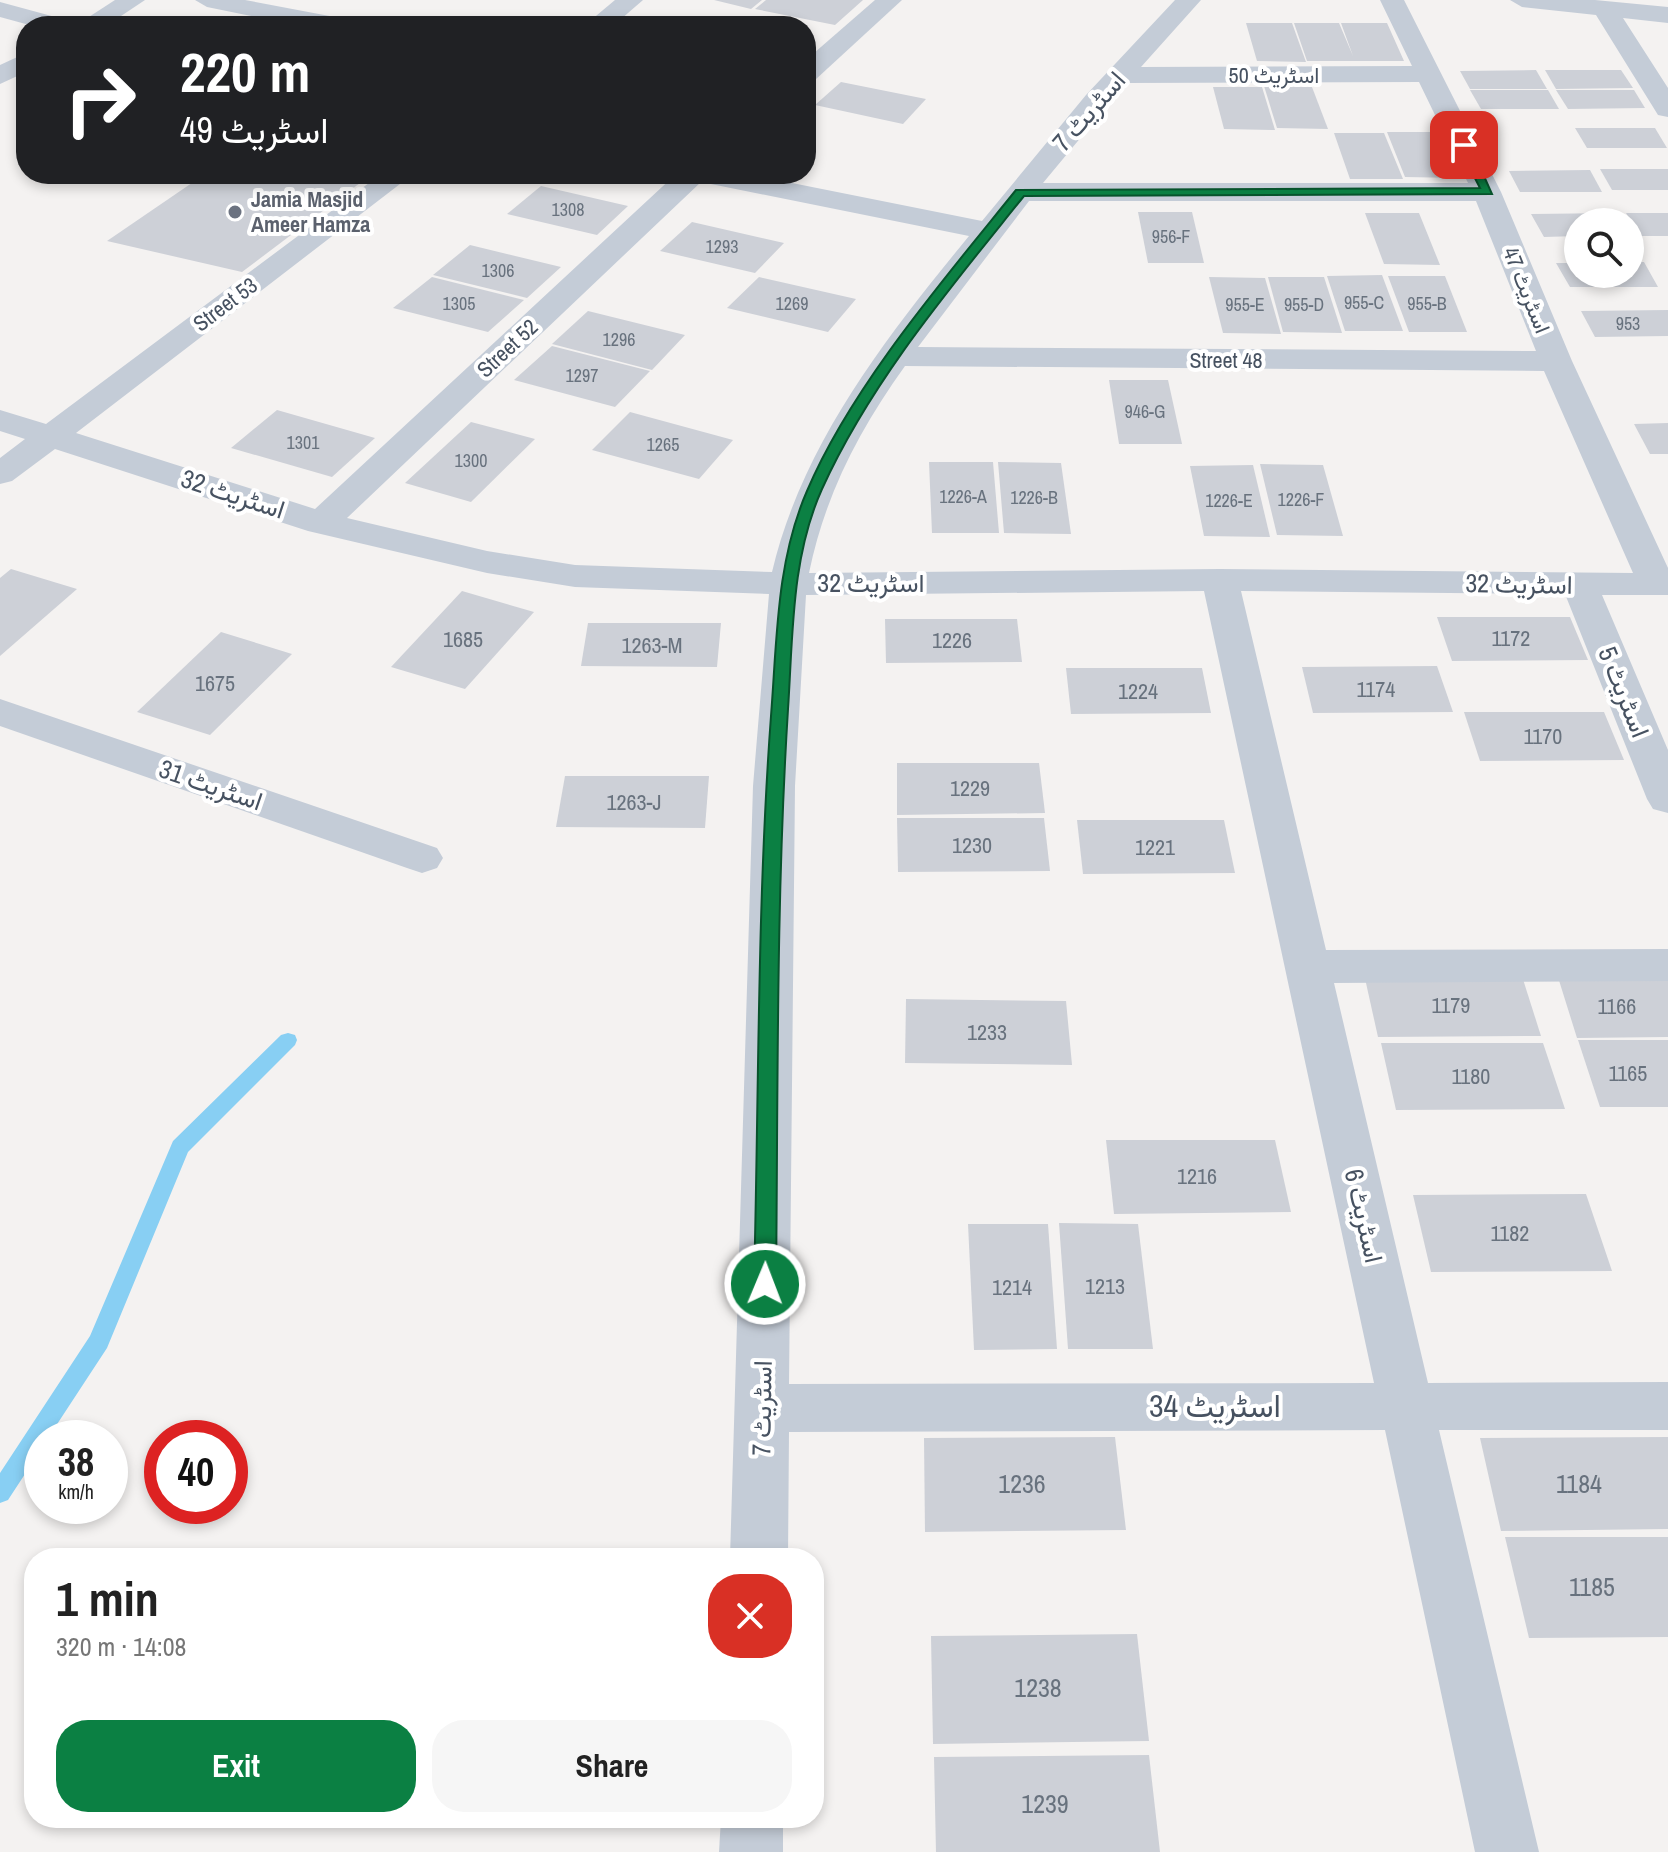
<!DOCTYPE html>
<meta charset="utf-8">
<style>
:root{--surface:#fff;--page:#f6f6f6;--text:#222;--muted:#767676;--accent:#0b8043}
body{margin:0;font-family:"Archivo Narrow",Vazirmatn,sans-serif;background:var(--page);color:var(--text);height:100vh;display:flex;flex-direction:column;font-size:30px;white-space:nowrap}
*{box-sizing:border-box;margin:0}
p{font-size:26px;color:var(--muted)}
.icon{flex:none;width:44px;height:44px;fill:none;stroke:currentColor;stroke-width:2;stroke-linecap:round;stroke-linejoin:round}
.map{position:relative;flex:1;overflow:hidden}
.details{position:absolute;left:24px;top:1548px;width:800px;height:280px;display:flex;flex-direction:column;background:var(--surface);border-radius:32px;box-shadow:0 4px 12px #0003}
.details>*{flex:none}
.banner{position:absolute;left:16px;top:16px;width:800px;height:168px;border-radius:32px;box-shadow:0 4px 12px #0003;background:#202124;color:#fff;overflow:hidden}
.tools{position:absolute;left:1564px;top:208px;display:grid;gap:16px}
.tools a{display:grid;place-items:center;width:80px;height:80px;border-radius:50%;background:var(--surface);box-shadow:0 4px 12px #0003;font-size:40px}
.speed{position:absolute;left:24px;top:1420px;display:flex;gap:16px;font-size:40px;font-weight:700;text-align:center}
.speed>*{display:grid;place-content:center;width:104px;height:104px;border-radius:50%;background:var(--surface);box-shadow:0 4px 12px #0003;line-height:1}
.speed small{font-size:20px;font-weight:400}
.speed .limit{border:12px solid #d22;background:#fff;color:#111}
.pin{position:absolute;display:grid;place-items:center;width:68px;height:68px;color:#fff;margin:-34px;border-radius:16px;box-shadow:0 4px 12px #0006}
.me{position:absolute;width:88px;margin:-44px;rotate:1deg;stroke-linejoin:round;filter:drop-shadow(0 0 6px #0008)}
.turn{display:flex;align-items:center;gap:28px;height:168px;padding:0 32px;font-size:36px}
.turn .icon{width:104px;height:104px;stroke-width:2.5}
.turn b{display:block;font-size:56px;line-height:68px}
.round{display:grid;place-items:center;flex:none;width:84px;height:84px;border-radius:32px;background:var(--page)}
.overview{display:flex;align-items:center;justify-content:space-between;height:136px;padding:0 32px}
h1{font-size:48px;font-weight:700;line-height:60px}
.action{display:flex;gap:16px;margin-top:auto;padding:16px 32px}
.action a{flex:1;height:92px;border-radius:32px;background:var(--accent);color:#fff;font-size:32px;font-weight:700;line-height:92px;text-align:center}
.action a+a{background:var(--page);color:var(--text)}
.map>svg:first-child{display:block}
.lines{fill:none;stroke-linecap:round;stroke-linejoin:round}
.stream{fill:#88cff3;fill-rule:evenodd}
.building{fill:#cdd0d7}
.minor{fill:#c4ccd7;fill-rule:evenodd}
.route{fill:#0b8043;stroke:#07532c;stroke-width:2}
.worship-dot{fill:#6b7280;stroke:#fff;stroke-width:3}
.labels{text-anchor:middle;stroke-width:8;stroke-linejoin:round;paint-order:stroke}
.far-number-label{font-size:18px;fill:#68727e}
.far-street-label{font-size:22px;fill:#475261;stroke:#fff}
.far-worship-label{font-size:22px;font-weight:bold;fill:#5b616d;stroke:#fff;text-anchor:start}
.number-label{font-size:22px;fill:#68727e}
.street-label{font-size:26px;fill:#475261;stroke:#fff}
.near-number-label{font-size:26px;fill:#68727e}
.near-street-label{font-size:32px;fill:#475261;stroke:#fff}
</style>
<div class="map">
<svg width="1668" height="1852" viewBox="0 0 1668 1852">
<rect width="100%" height="100%" fill="#f4f2f1"/>
<g class="lines">
<polygon class="stream" points="288,1033 295,1035 297,1040 295,1045 188,1152 107,1348 48,1438 42,1438 42,1448 8,1500 0,1503 0,1473 90,1336 173,1141 281,1035"/>
</g>
<g class="building">
<polygon points="714,0 762,0 751,9"/>
<polygon points="766,0 863,0 835,25 755,9"/>
<polygon points="1246,23 1292,23 1306,62 1257,61"/>
<polygon points="1294,23 1339,23 1353,56 1341,23 1387,23 1404,61 1307,61"/>
<polygon points="1536,70 1547,89 1470,89 1460,71"/>
<polygon points="1545,70 1621,70 1633,88 1556,89"/>
<polygon points="841,82 926,99 903,124 815,105"/>
<polygon points="1264,86 1312,87 1328,129 1277,128"/>
<polygon points="1213,87 1262,87 1275,130 1224,129"/>
<polygon points="1470,90 1548,90 1559,109 1481,109"/>
<polygon points="1556,90 1634,90 1645,108 1568,109"/>
<polygon points="1575,128 1655,128 1667,148 1587,148"/>
<polygon points="1387,132 1438,132 1458,178 1405,177"/>
<polygon points="1334,133 1384,133 1403,179 1350,179"/>
<polygon points="1600,169 1668,169 1668,190 1612,190"/>
<polygon points="1590,170 1602,192 1520,192 1509,171"/>
<polygon points="205,174 318,174 360,183 242,272 107,241"/>
<polygon points="541,186 628,206 597,235 507,214"/>
<polygon points="1138,212 1192,212 1204,263 1148,263"/>
<polygon points="1365,213 1419,213 1440,265 1384,264"/>
<polygon points="1616,213 1621,222 1578,222 1578,236 1544,237 1531,214"/>
<polygon points="1626,213 1668,213 1668,236 1640,236"/>
<polygon points="692,222 784,243 755,273 660,251"/>
<polygon points="470,245 561,267 527,298 433,275"/>
<polygon points="1630,262 1644,262 1658,287 1570,287 1556,263 1578,263 1578,274 1630,274"/>
<polygon points="1382,275 1403,331 1345,331 1327,276"/>
<polygon points="1388,276 1445,276 1467,332 1409,332"/>
<polygon points="432,277 524,300 488,332 393,308"/>
<polygon points="759,277 856,299 828,332 727,308"/>
<polygon points="1209,277 1265,278 1281,334 1223,333"/>
<polygon points="1268,277 1324,277 1342,333 1283,332"/>
<polygon points="1668,310 1668,336 1595,337 1581,311"/>
<polygon points="588,311 685,335 652,370 552,344"/>
<polygon points="552,346 650,371 615,407 514,380"/>
<polygon points="1109,380 1168,380 1182,444 1119,444"/>
<polygon points="277,410 375,438 332,477 231,448"/>
<polygon points="630,412 733,440 699,479 592,450"/>
<polygon points="471,422 535,439 471,502 405,483"/>
<polygon points="1668,423 1668,454 1650,454 1634,424"/>
<polygon points="929,462 993,462 999,533 932,533"/>
<polygon points="998,462 1061,463 1071,534 1004,533"/>
<polygon points="1260,464 1323,465 1343,536 1277,535"/>
<polygon points="1253,465 1270,537 1204,536 1190,466"/>
<polygon points="11,569 77,589 0,656 0,578"/>
<polygon points="462,591 534,612 465,689 391,667"/>
<polygon points="1437,617 1570,617 1588,660 1452,661"/>
<polygon points="885,619 1017,619 1022,662 886,663"/>
<polygon points="588,623 721,623 717,667 581,666"/>
<polygon points="221,632 292,654 210,735 137,712"/>
<polygon points="1437,666 1453,712 1313,713 1302,667"/>
<polygon points="1066,668 1202,668 1211,713 1071,714"/>
<polygon points="1464,712 1604,712 1624,760 1480,761"/>
<polygon points="897,763 1039,763 1045,813 897,815"/>
<polygon points="565,776 709,776 705,828 556,827"/>
<polygon points="897,818 1044,818 1050,871 898,872"/>
<polygon points="1077,820 1224,820 1235,873 1083,874"/>
<polygon points="1521,973 1541,1036 1378,1037 1364,974"/>
<polygon points="1557,974 1668,974 1668,1037 1577,1038"/>
<polygon points="906,999 1066,1001 1072,1065 905,1063"/>
<polygon points="1578,1040 1668,1040 1668,1107 1600,1107"/>
<polygon points="1381,1043 1543,1043 1565,1109 1396,1110"/>
<polygon points="1106,1140 1275,1140 1291,1212 1114,1214"/>
<polygon points="1586,1194 1612,1271 1431,1272 1413,1195"/>
<polygon points="1059,1223 1138,1224 1153,1349 1068,1349"/>
<polygon points="968,1224 1048,1224 1057,1349 974,1350"/>
<polygon points="1115,1437 1126,1530 925,1532 924,1438"/>
<polygon points="1668,1437 1668,1529 1501,1531 1480,1438"/>
<polygon points="1505,1537 1668,1537 1668,1637 1529,1638"/>
<polygon points="1137,1634 1149,1741 933,1744 931,1636"/>
<polygon points="1149,1755 1160,1852 936,1852 934,1757"/>
</g>
<g class="lines">
<g class="minor">
<polygon points="115,0 145,0 106,26 75,26"/>
<polygon points="195,0 245,0 340,18 353,26 301,26 207,7"/>
<polygon points="615,0 643,0 613,26 584,26"/>
<polygon points="875,0 902,0 815,80 806,82 806,60"/>
<path d="M1175,0h26l-60,67 271,-1 -32,-66h24l97,192 71,169 96,207v27h-66l66,155v63l-15,-4 -6,-10 -82,-205 -324,-3 85,359 342,-1v32l-334,2 94,400 240,-1v48h-229l100,422h-64l-90,-422 -596,2 -1,126h-58l23,-772 16,-192 -194,-7 -88,-14 -179,-42 -253,-82 -43,32 -12,3v-26l25,-19 -25,-8v-21l46,14 335,-250h32l-337,259 239,76 361,-335h71l235,47 104,-126zM1419,82l49,101h-425l83,-100zM701,182l268,54c-82,100 -167,208 -197,336l-197,-7 -88,-14 -140,-33zM1029,201h447l60,150 -618,-4zM905,366l639,5 89,202 -413,-4 -411,4c16,-78 50,-143 96,-207zM1204,591l170,792 -585,1 6,-598 11,-191z"/>
<polygon points="1510,0 1595,0 1668,7 1668,23 1623,18 1668,88 1668,117 1658,115 1596,15 1522,7"/>
<polygon points="0,2 70,21 74,26 33,26 0,17"/>
<polygon points="26,53 26,72 0,84 0,65"/>
<polygon points="0,699 437,848 443,858 437,868 422,873 407,868 0,726"/>
<polygon points="721,1818 783,1818 783,1852 719,1852"/>
</g>
</g>
<path class="route" d="M1464,141l6,4 22,49 -468,2c-73,91 -153,185 -202,293 -31,69 -29,146 -34,220 -12,191 -10,383 -12,575l-3,6h-16l-3,-6c5,-189 3,-379 17,-568 6,-75 5,-154 36,-225 44,-104 138,-213 209,-301l464,-2 -22,-43z"/>
<circle class="worship-dot" cx="235" cy="212" r="8"/>
<g class="labels">
<g class="far-number-label">
<text x="568" y="216">1308</text>
<text x="1171" y="243">956-F</text>
<text x="722" y="253">1293</text>
<text x="498" y="277">1306</text>
<text x="1364" y="309">955-C</text>
<text x="459" y="310">1305</text>
<text x="792" y="310">1269</text>
<text x="1427" y="310">955-B</text>
<text x="1245" y="311">955-E</text>
<text x="1304" y="311">955-D</text>
<text x="1628" y="330">953</text>
<text x="619" y="346">1296</text>
<text x="582" y="382">1297</text>
<text x="1145" y="418">946-G</text>
<text x="303" y="449">1301</text>
<text x="663" y="451">1265</text>
<text x="471" y="467">1300</text>
<text x="963" y="503">1226-A</text>
<text x="1034" y="504">1226-B</text>
<text x="1301" y="506">1226-F</text>
<text x="1229" y="507">1226-E</text>
</g>
<g class="far-street-label">
<text x="1274" y="83">اسٹریٹ 50</text>
<text transform="translate(1527 290) rotate(68)" y="8">اسٹریٹ 47</text>
<text transform="translate(225 304) rotate(-37)" y="8">Street 53</text>
<text transform="translate(507 348) rotate(-43)" y="8">Street 52</text>
<text x="1226" y="368">Street 48</text>
</g>
<g class="far-worship-label">
<text x="251" y="207">Jamia Masjid<tspan x="251" dy="25">Ameer Hamza</tspan></text>
</g>
<g class="number-label">
<text x="1511" y="646">1172</text>
<text x="463" y="647">1685</text>
<text x="952" y="648">1226</text>
<text x="652" y="653">1263-M</text>
<text x="215" y="691">1675</text>
<text x="1376" y="697">1174</text>
<text x="1138" y="699">1224</text>
<text x="1543" y="744">1170</text>
<text x="970" y="796">1229</text>
<text x="634" y="810">1263-J</text>
<text x="972" y="853">1230</text>
<text x="1155" y="855">1221</text>
<text x="1451" y="1013">1179</text>
<text x="1617" y="1014">1166</text>
<text x="987" y="1040">1233</text>
<text x="1628" y="1081">1165</text>
<text x="1471" y="1084">1180</text>
<text x="1197" y="1184">1216</text>
<text x="1510" y="1241">1182</text>
<text x="1105" y="1294">1213</text>
<text x="1012" y="1295">1214</text>
</g>
<g class="street-label">
<text transform="translate(1089 111) rotate(-49)" y="9">اسٹریٹ 7</text>
<text transform="translate(233 494) rotate(18)" y="9">اسٹریٹ 32</text>
<text x="871" y="592">اسٹریٹ 32</text>
<text transform="translate(1519 584) rotate(1)" y="9">اسٹریٹ 32</text>
<text transform="translate(1624 692) rotate(68)" y="9">اسٹریٹ 5</text>
<text transform="translate(211 785) rotate(19)" y="9">اسٹریٹ 31</text>
<text transform="translate(1364 1216) rotate(77)" y="9">اسٹریٹ 6</text>
<text transform="translate(762 1408) rotate(-89)" y="9">اسٹریٹ 7</text>
</g>
<g class="near-number-label">
<text x="1022" y="1493">1236</text>
<text x="1579" y="1493">1184</text>
<text x="1592" y="1596">1185</text>
<text x="1038" y="1697">1238</text>
<text x="1045" y="1813">1239</text>
</g>
<g class="near-street-label">
<text x="1215" y="1417">اسٹریٹ 34</text>
</g>
</g>
</svg>
<div class="tools">
<a><svg class="icon" aria-label="search" viewBox="0 0 24 24"><circle cx="10" cy="10" r="6"/><path d="M15 15l6 6"/></svg></a>
</div>
<div class="speed"><div>38<small>km/h</small></div><div class="limit">40</div></div>
<div class="pin" style="left:1464px;top:145px;background:#d93025"><svg class="icon" aria-label="arrive" viewBox="0 0 24 24"><path d="M6 21V4h12l-3 4 3 4H6"/></svg></div>
<svg class="me" style="left:765px;top:1284px" viewBox="-20 -20 40 40"><circle r="17" fill="#0b8043" stroke="#fff" stroke-width="3"/><path d="M0-11L8 9 0 5-8 9z" fill="#fff"/></svg>
<div class="banner">
<div class="turn"><svg class="icon" aria-label="right" viewBox="0 0 24 24"><path d="M7 20v-9h11M14 6l5 5-5 5"/></svg><div><b>220 m</b>اسٹریٹ 49</div></div>
</div>
<section class="details">
<div class="overview"><div><h1>1 min</h1><p>320 m · 14:08</p></div><a class="round" style="background:#d93025;color:#fff"><svg class="icon" aria-label="close" viewBox="0 0 24 24"><path d="M6 6l12 12M18 6L6 18"/></svg></a></div>
<div class="action"><a>Exit</a><a>Share</a></div>
</section>
</div>
